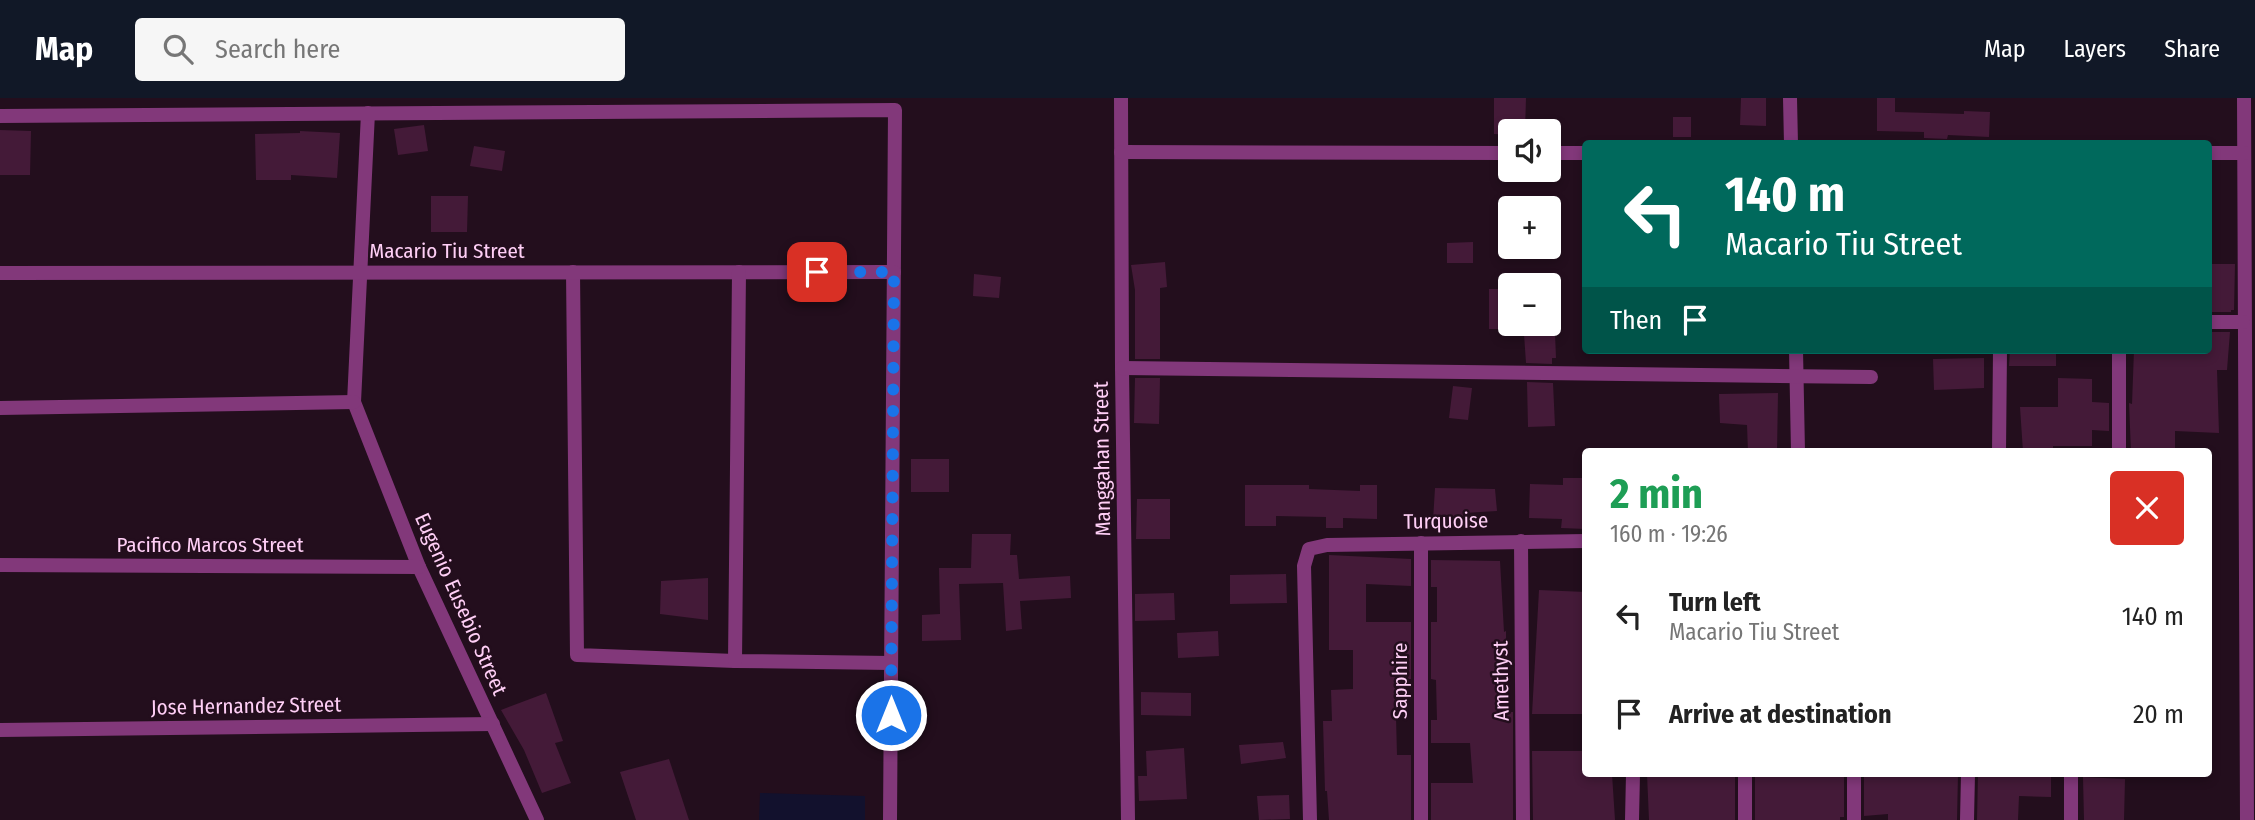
<!DOCTYPE html>
<meta charset="utf-8">
<style>
:root{--surface:#fff;--page:#f6f6f6;--text:#222;--muted:#767676;--accent:#111827}
body{margin:0;font-family:"Fira Sans Condensed",sans-serif;background:var(--page);color:var(--text);height:100vh;display:flex;flex-direction:column;font-size:26px;white-space:nowrap}
*{box-sizing:border-box;margin:0}
p{font-size:23px;color:var(--muted)}
.icon{flex:none;width:38px;height:38px;fill:none;stroke:currentColor;stroke-width:2;stroke-linecap:round;stroke-linejoin:round}
.map{position:relative;flex:1;overflow:hidden}
.drawer{position:absolute;left:1582px;top:350px;width:630px;height:329px;display:flex;flex-direction:column;background:var(--surface);border-radius:7px;box-shadow:0 4px 10px #0003}
.drawer>*{flex:none}
.hud{position:absolute;left:1582px;top:42px;width:630px;height:214px;border-radius:7px;box-shadow:0 4px 10px #0003;background:#00695c;color:#fff;overflow:hidden}
.fabs{position:absolute;left:1498px;top:21px;display:grid;gap:14px}
.fabs a{display:grid;place-items:center;width:63px;height:63px;border-radius:7px;background:var(--surface);box-shadow:0 4px 10px #0003;font-size:35px}
.pin{position:absolute;display:grid;place-items:center;width:60px;height:60px;color:#fff;margin:-30px;border-radius:14px;box-shadow:0 4px 10px #0006}
.me{position:absolute;width:77px;margin:-38px;rotate:0deg;stroke-linejoin:round;filter:drop-shadow(0 0 5px #0008)}
.turn{display:flex;align-items:center;gap:24px;height:147px;padding:0 28px;font-size:32px}
.turn .icon{width:91px;height:91px;stroke-width:2.5}
.turn b{display:block;font-size:49px;line-height:60px}
.then{display:flex;align-items:center;height:66px;padding:0 28px;background:#0003;gap:14px;font-size:26px}
.round{display:grid;place-items:center;flex:none;width:74px;height:74px;border-radius:7px;background:var(--page)}
.overview{display:flex;align-items:center;justify-content:space-between;height:119px;padding:0 28px}
h1{font-size:42px;font-weight:700;line-height:52px;color:#1e9e55}
ul{padding:0;list-style:none}
li{display:flex;align-items:center;gap:21px;height:98px;padding:0 28px}
li div{flex:1}
li b{display:block;font-size:26px}
li em{font-style:normal}
header{display:flex;align-items:center;gap:42px;box-sizing:border-box;height:98px;padding:0 35px;background:var(--accent);color:#fff}
header strong{font-size:33px}
nav{display:flex;gap:38px;margin-inline-start:auto;font-size:24px}
.search{width:490px;height:63px;background:var(--page);display:flex;align-items:center;gap:18px;box-sizing:border-box;padding:0 24px;border-radius:7px;color:var(--muted);font-size:26px}
.map>svg:first-child{display:block}
.green{fill:#12112d}
.building{fill:#441a38}
.lines{fill:none;stroke-linecap:round;stroke-linejoin:round}
.street{stroke:#82387a;stroke-width:14}
.route{stroke:#1a73e8;stroke-width:12;stroke-dasharray:0 21.6}
.labels{text-anchor:middle;stroke-width:5;stroke-linejoin:round;paint-order:stroke}
.street-label{font-size:21px;fill:#ffcff6;stroke:#230e1d}
</style>
<header>
<strong>Map</strong>
<div class="search"><svg class="icon" aria-label="search" viewBox="0 0 24 24"><circle cx="10" cy="10" r="6"/><path d="M15 15l6 6"/></svg>Search here</div>
<nav><a>Map</a><a>Layers</a><a>Share</a></nav>
</header>
<div class="map">
<svg width="2255" height="722" viewBox="0 0 2255 722">
<rect width="100%" height="100%" fill="#230e1d"/>
<polygon class="green" points="760,695 865,698 865,722 759,722"/>
<g class="building">
<polygon points="1494,0 1526,0 1525,33 1510,33 1510,37 1494,36"/>
<polygon points="1741,0 1766,0 1766,28 1740,27"/>
<polygon points="1877,0 1895,0 1895,14 1964,16 1964,13 1990,14 1989,39 1948,37 1947,41 1924,40 1924,34 1877,33"/>
<rect x="1673" y="19" width="18" height="20"/>
<polygon points="424,27 428,53 398,57 394,31"/>
<polygon points="0,32 31,33 30,77 0,77"/>
<polygon points="300,33 340,35 337,80 291,77 291,82 256,82 255,36 300,35"/>
<polygon points="474,48 505,53 502,73 470,68"/>
<polygon points="431,98 468,98 467,134 431,134"/>
<polygon points="1473,144 1473,165 1447,165 1447,145"/>
<polygon points="1165,164 1167,189 1160,190 1160,261 1135,261 1135,192 1131,167"/>
<polygon points="2208,166 2235,166 2234,212 2231,212 2231,214 2208,214"/>
<polygon points="974,176 1001,179 999,200 973,198"/>
<rect x="1489" y="191" width="21" height="40"/>
<polygon points="2208,234 2230,234 2227,272 2217,272 2219,335 2175,333 2175,354 2131,354 2129,305 2132,306 2134,252 2208,252"/>
<polygon points="1555,235 1556,260 1552,260 1552,266 1526,265 1524,236"/>
<polygon points="2010,252 2056,252 2056,268 2009,268"/>
<polygon points="1984,260 1984,290 1934,292 1933,261"/>
<polygon points="1135,280 1160,280 1159,326 1134,325"/>
<polygon points="2058,280 2092,281 2092,304 2109,305 2109,333 2092,332 2092,348 2053,348 2053,354 2023,354 2020,309 2058,309"/>
<polygon points="1527,284 1553,285 1555,328 1528,329"/>
<polygon points="1453,288 1472,290 1468,322 1449,320"/>
<polygon points="1778,295 1777,354 1748,354 1747,327 1720,325 1719,296"/>
<rect x="911" y="361" width="38" height="33"/>
<polygon points="1563,380 1586,380 1586,431 1561,430 1562,421 1529,420 1530,386 1563,387"/>
<polygon points="1245,387 1309,387 1309,391 1360,393 1360,387 1377,387 1377,421 1343,420 1343,430 1326,430 1326,419 1276,418 1276,428 1245,428"/>
<polygon points="1435,390 1495,391 1497,413 1464,415 1464,425 1433,423"/>
<polygon points="1137,401 1170,401 1170,441 1136,441"/>
<polygon points="972,436 1011,436 1010,457 1017,457 1019,481 1070,478 1071,500 1020,503 1022,531 1006,533 1003,485 959,486 961,542 922,543 922,517 940,516 939,470 971,470"/>
<polygon points="1329,457 1411,461 1411,488 1366,486 1366,524 1411,524 1411,581 1395,581 1397,657 1411,657 1411,722 1329,722 1327,693 1325,693 1323,623 1332,623 1331,592 1353,591 1353,552 1329,552"/>
<polygon points="1431,462 1500,463 1504,534 1506,533 1506,614 1513,614 1513,722 1431,722 1431,685 1473,685 1470,645 1431,645 1431,622 1437,622 1436,582 1431,581 1431,524 1437,524 1437,489 1431,489"/>
<polygon points="1286,476 1287,505 1230,506 1230,477"/>
<polygon points="708,480 708,522 660,516 661,483"/>
<polygon points="1539,492 1586,494 1586,616 1532,616"/>
<polygon points="1174,495 1175,522 1135,523 1135,496"/>
<polygon points="1218,533 1219,558 1178,560 1177,535"/>
<polygon points="1141,594 1191,595 1191,618 1141,617"/>
<polygon points="546,595 563,643 555,645 571,685 542,695 524,652 501,612"/>
<polygon points="1283,644 1286,660 1241,666 1239,647"/>
<polygon points="1184,650 1187,701 1139,703 1138,678 1147,678 1146,653"/>
<polygon points="1532,653 1586,653 1586,676 1612,676 1615,722 1533,722"/>
<polygon points="669,661 689,722 636,722 620,674"/>
<polygon points="1647,676 1733,676 1733,679 1735,679 1735,722 1649,722"/>
<polygon points="1801,676 1844,676 1844,719 1840,719 1840,722 1755,722 1755,679"/>
<polygon points="1864,676 1958,676 1957,722 1888,722 1888,716 1864,718"/>
<polygon points="1978,676 2051,676 2051,699 2019,698 2018,722 1977,722"/>
<polygon points="2083,679 2125,681 2124,722 2084,722"/>
<polygon points="1289,697 1290,721 1259,722 1257,698"/>
</g>
<g class="lines">
<g class="street">
<polyline points="1121,0 1122,270 1128,722"/>
<polyline points="1790,0 1791,46"/>
<polyline points="2244,0 2247,722"/>
<polyline points="368,15 354,304 419,469 537,722"/>
<polyline points="0,18 895,12 890,722"/>
<polyline points="1121,54 1510,55"/>
<polyline points="1549,55 1586,55"/>
<polyline points="2208,55 2244,55"/>
<polyline points="573,174 577,557 735,563 891,565"/>
<polyline points="0,175 894,174"/>
<polyline points="2208,224 2243,224"/>
<polyline points="1796,252 1798,354"/>
<polyline points="1122,270 1871,279"/>
<polyline points="0,310 354,304"/>
<polyline points="1999,354 2000,252"/>
<polyline points="2119,354 2119,252"/>
<polyline points="1521,443 1523,722"/>
<polyline points="1421,445 1421,722"/>
<polyline points="0,467 419,469"/>
<polyline points="735,563 739,174"/>
<polyline points="0,632 493,626"/>
<polyline points="1745,676 1745,722"/>
<polyline points="2071,676 2071,722"/>
<polyline points="1310,722 1304,468 1309,451 1327,447 1586,443"/>
<polyline points="1632,722 1633,676"/>
<polyline points="1854,722 1854,676"/>
<polyline points="1967,722 1968,676"/>
</g>
</g>
<g class="lines">
<polyline class="route" points="817,174 894,174 891,617"/>
</g>
<g class="labels">
<g class="street-label">
<text x="447" y="160">Macario Tiu Street</text>
<text transform="translate(1102 361) rotate(-91)" y="7">Manggahan Street</text>
<text transform="translate(1446 423) rotate(-1)" y="7">Turquoise</text>
<text x="210" y="454">Pacifico Marcos Street</text>
<text transform="translate(461 506) rotate(66)" y="7">Eugenio Eusebio Street</text>
<text transform="translate(1400 583) rotate(-90)" y="7">Sapphire</text>
<text transform="translate(1501 583) rotate(-91)" y="7">Amethyst</text>
<text transform="translate(246 608) rotate(-1)" y="7">Jose Hernandez Street</text>
</g>
</g>
</svg>
<div class="fabs">
<a><svg class="icon" aria-label="sound" viewBox="0 0 24 24"><path d="M4 9h4l5-4v14l-5-4H4zM17 9q2 3 0 6"/></svg></a>
<a>+</a>
<a>−</a>
</div>
<div class="pin" style="left:817px;top:174px;background:#d93025"><svg class="icon" aria-label="arrive" viewBox="0 0 24 24"><path d="M6 21V4h12l-3 4 3 4H6"/></svg></div>
<svg class="me" style="left:891px;top:617px" viewBox="-20 -20 40 40"><circle r="17" fill="#1a73e8" stroke="#fff" stroke-width="3"/><path d="M0-11L8 9 0 5-8 9z" fill="#fff"/></svg>
<div class="hud">
<div class="turn"><svg class="icon" aria-label="left" viewBox="0 0 24 24"><path d="M17 20v-9H6M10 6l-5 5 5 5"/></svg><div><b>140 m</b>Macario Tiu Street</div></div>
<div class="then">Then<svg class="icon" aria-label="arrive" viewBox="0 0 24 24"><path d="M6 21V4h12l-3 4 3 4H6"/></svg></div>
</div>
<section class="drawer">
<div class="overview"><div><h1>2 min</h1><p>160 m · 19:26</p></div><a class="round" style="background:#d93025;color:#fff"><svg class="icon" aria-label="close" viewBox="0 0 24 24"><path d="M6 6l12 12M18 6L6 18"/></svg></a></div>
<ul>
<li><svg class="icon" aria-label="left" viewBox="0 0 24 24"><path d="M17 20v-9H6M10 6l-5 5 5 5"/></svg><div><b>Turn left</b><p>Macario Tiu Street</p></div><em>140 m</em></li>
<li><svg class="icon" aria-label="arrive" viewBox="0 0 24 24"><path d="M6 21V4h12l-3 4 3 4H6"/></svg><div><b>Arrive at destination</b></div><em>20 m</em></li>
</ul>
</section>
</div>
